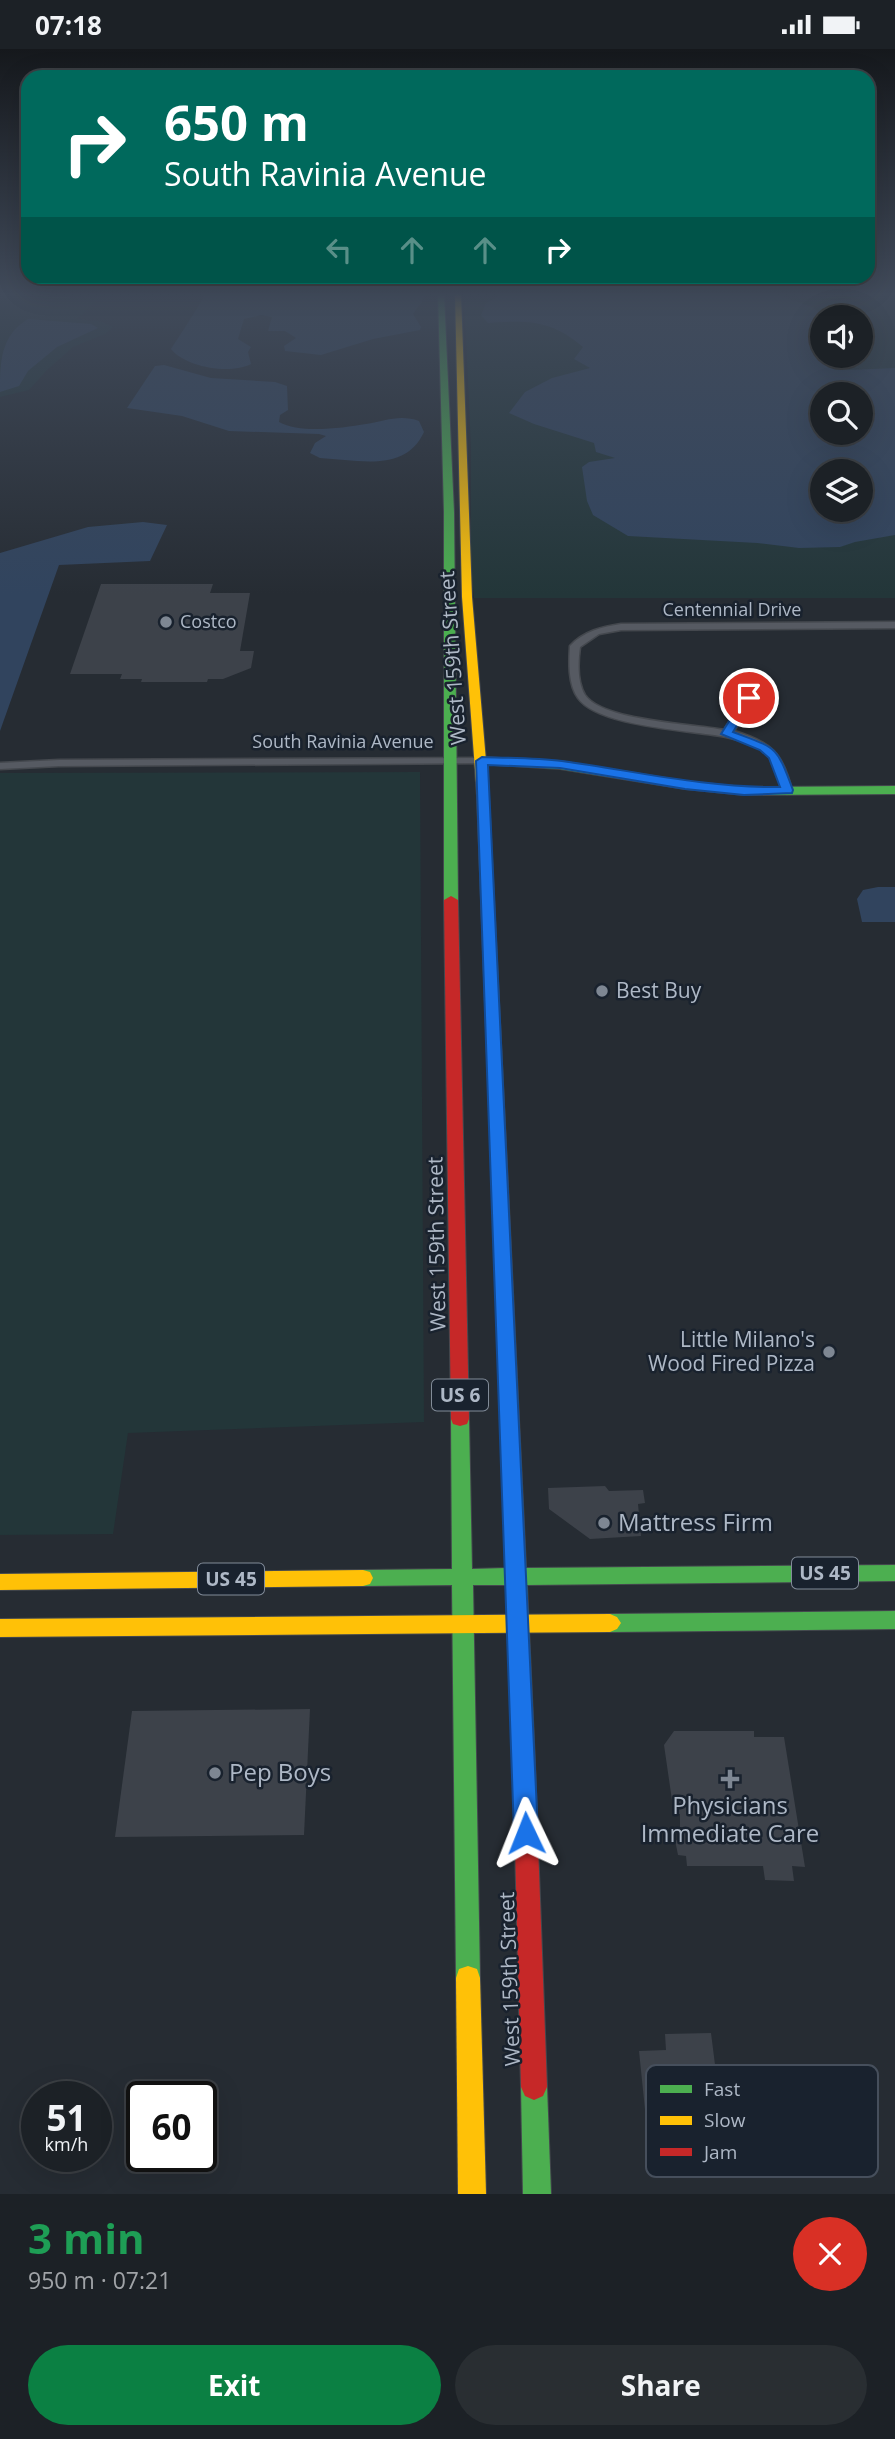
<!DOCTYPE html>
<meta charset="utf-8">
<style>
:root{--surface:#1c2126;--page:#292e32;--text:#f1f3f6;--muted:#a0a3a7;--line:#3a3e43;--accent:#0b8043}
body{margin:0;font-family:"Open Sans",sans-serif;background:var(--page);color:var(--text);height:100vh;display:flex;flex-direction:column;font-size:26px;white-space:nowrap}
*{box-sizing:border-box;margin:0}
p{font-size:23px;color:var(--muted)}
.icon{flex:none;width:38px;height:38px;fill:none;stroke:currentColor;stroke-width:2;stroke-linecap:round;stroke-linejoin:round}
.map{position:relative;height:2145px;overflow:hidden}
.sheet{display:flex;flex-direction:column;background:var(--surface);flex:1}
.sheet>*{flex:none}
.hud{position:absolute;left:21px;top:21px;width:854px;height:214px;border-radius:21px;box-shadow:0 7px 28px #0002,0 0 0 2px var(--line);background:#00695c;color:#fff;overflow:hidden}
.tools{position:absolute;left:810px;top:256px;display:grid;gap:14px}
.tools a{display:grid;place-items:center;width:63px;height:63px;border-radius:50%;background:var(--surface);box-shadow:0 7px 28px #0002,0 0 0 2px var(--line);font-size:35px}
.speed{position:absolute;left:21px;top:2032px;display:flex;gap:14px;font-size:35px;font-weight:700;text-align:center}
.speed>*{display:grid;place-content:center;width:91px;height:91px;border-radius:50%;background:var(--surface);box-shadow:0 7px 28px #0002,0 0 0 2px var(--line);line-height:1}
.speed small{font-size:18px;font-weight:400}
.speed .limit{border:4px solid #111;border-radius:10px;background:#fff;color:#111}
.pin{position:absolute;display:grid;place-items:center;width:60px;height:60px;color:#fff;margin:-30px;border:4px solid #fff;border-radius:50%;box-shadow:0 2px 7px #0007}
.me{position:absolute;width:77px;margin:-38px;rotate:358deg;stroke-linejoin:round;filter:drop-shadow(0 0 5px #0008)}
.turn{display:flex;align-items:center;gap:24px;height:147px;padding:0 28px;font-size:32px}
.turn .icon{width:91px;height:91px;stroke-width:2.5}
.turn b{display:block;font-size:49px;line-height:60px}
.lanes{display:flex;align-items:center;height:66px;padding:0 28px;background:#0003;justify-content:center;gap:35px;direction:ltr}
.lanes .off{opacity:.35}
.round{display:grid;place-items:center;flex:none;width:74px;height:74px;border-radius:37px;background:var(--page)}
.head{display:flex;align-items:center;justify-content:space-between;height:119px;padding:0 28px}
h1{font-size:42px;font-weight:700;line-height:52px;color:#1e9e55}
.cta{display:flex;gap:14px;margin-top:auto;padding:14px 28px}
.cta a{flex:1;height:80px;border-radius:42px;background:var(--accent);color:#fff;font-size:28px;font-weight:700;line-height:80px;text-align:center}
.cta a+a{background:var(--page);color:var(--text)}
.status{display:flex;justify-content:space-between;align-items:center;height:49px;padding:0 35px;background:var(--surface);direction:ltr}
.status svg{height:19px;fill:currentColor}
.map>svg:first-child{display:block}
.green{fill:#233639;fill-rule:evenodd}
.water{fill:#31445e;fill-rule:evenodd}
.building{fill:#3d424a}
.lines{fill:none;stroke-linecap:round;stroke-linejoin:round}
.street-casing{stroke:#44484e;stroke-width:3}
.fast-casing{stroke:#44484e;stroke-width:2}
.slow-casing{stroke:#44484e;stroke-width:2}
.jam-casing{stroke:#44484e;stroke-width:2}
.street{fill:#565a62;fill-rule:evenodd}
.fast{fill:#4caf50;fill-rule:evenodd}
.slow{fill:#ffc107;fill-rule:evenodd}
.jam{fill:#c62828;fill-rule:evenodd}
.route{fill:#1a73e8;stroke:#114b97;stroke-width:2}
.poi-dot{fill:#7e8793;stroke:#19222e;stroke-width:2.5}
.labels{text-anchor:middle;stroke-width:5;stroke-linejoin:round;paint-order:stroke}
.far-street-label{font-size:18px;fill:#aeb8c6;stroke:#19222e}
.far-poi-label{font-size:18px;fill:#aeb8c6;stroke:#19222e;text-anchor:start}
.shield{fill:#19222e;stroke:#818b98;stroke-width:2}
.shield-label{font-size:19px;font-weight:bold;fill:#aeb8c6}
.street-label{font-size:21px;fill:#aeb8c6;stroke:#19222e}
.poi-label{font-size:21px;fill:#aeb8c6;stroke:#19222e;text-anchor:start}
.near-poi-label{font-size:24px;fill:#aeb8c6;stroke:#19222e;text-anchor:start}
.key{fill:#19222e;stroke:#464f5c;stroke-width:2}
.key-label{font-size:19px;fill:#aeb8c6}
</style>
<div class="status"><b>07:18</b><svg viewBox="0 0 49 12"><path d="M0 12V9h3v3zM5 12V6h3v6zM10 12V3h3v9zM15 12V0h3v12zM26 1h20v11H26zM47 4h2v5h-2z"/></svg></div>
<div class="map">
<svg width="895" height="2145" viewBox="0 0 895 2145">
<rect width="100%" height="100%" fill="#262c33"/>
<g class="green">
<polygon points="0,245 103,245 77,270 103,273 113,278 105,285 73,298 47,321 29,341 0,348"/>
<path d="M464,245h431v304h-421l-3,-31v-119zM822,268h39v38h-39zM822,345h39v38h-39zM822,422h39v38h-39z"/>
<polygon points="420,723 424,1373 128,1384 113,1485 0,1486 0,724"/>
</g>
<g class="water">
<path d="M205,245h219l1,3 -12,17 8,13 -1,3 -47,9 -52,16 -36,-4 -1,-5 12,-8 -11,-7h-17l4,-14 -11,-2 -17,4 -6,20 13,8 -3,5 3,12c-21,11 -66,3 -80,-15 6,-9 34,-52 34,-55z"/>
<path d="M502,245h273l37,13 14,10h-4v38h38l-16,11 5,4 46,-2v167l-40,7 -15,5 -41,1 -42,-5 -129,-7 -35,-21 -6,-14 -5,-34 7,-5 26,-4 -19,-6 -2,-9 -60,-19 -25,-11 16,-21 27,-14 38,-10 -16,-9 9,-12c-31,-27 -56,-27 -95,-24l-7,-8 5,-12zM822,345h39v38h-39zM822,422h39v38h-39z"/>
<path d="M28,270l63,5 7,4 -41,19 -29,24 -9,15 -19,6c0,-29 0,-56 28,-73z"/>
<path d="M164,316l47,13 64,4 12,4 1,24 -8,5 -1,7c21,12 63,6 87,2 19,-3 34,-10 53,-3l5,11c-19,41 -65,28 -104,26l-10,-5 5,-10 11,-7 -7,-2 -90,-3 -47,-15 -55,-8 28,-42z"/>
<polygon points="143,473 167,476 150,512 59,516 0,682 0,504 88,478"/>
<polygon points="878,838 895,838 895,873 862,873 857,850 863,841"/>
</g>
<g class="building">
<polygon points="101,535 213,535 210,544 250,544 240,602 254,602 251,619 223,630 208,630 207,633 141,633 142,630 120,630 122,625 70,625"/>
<polygon points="605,1437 609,1442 643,1441 645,1454 638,1455 641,1487 590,1490 549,1460 548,1439"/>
<polygon points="310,1660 304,1786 115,1788 132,1662"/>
<polygon points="674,1682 754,1682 754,1688 784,1688 805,1818 792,1817 794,1832 765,1831 763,1817 687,1817 686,1807 678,1806 675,1791 680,1792 680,1765 674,1765 664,1696"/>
<polygon points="711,1984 723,2079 647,2080 639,2002 666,2001 665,1985"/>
</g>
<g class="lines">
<g class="street-casing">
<g id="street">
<path d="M895,573v6l-274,2 -22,4 -19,13c-2,14 -3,35 5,48 17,26 109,29 139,35l21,-34h8l1,2 -20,33c37,11 49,22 58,60l-5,3 -5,-3c-3,-10 -4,-22 -10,-31 -9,-14 -31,-20 -46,-23 -35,-7 -128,-10 -148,-39 -10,-14 -9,-36 -8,-52 14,-15 32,-19 51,-22z"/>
<polygon points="482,709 486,710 486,714 59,717 0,720 0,714 59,711"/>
</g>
</g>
<g class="fast-casing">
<g id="fast">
<polygon points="438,245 444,245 454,463 458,851 451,855 444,851 444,463"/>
<polygon points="482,708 560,712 685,732 744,738 895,737 895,745 744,746 685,740 560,720 478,715 476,712"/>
<polygon points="500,1132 508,1137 526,1519 895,1516 895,1532 527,1536 535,1715 532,1722 524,1725 516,1722 513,1715 506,1536 473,1536 480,1929 477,1938 468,1941 459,1938 456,1929 452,1536 363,1537 356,1535 353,1529 356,1523 363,1521 452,1520 451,1370 453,1365 460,1363 467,1365 469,1370 472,1520 506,1519 492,1137"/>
<polygon points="895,1562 895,1580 610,1583 603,1580 599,1574 603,1568 610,1565"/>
<polygon points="534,2025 543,2029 547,2038 551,2145 523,2145 521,2038 525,2029"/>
</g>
</g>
<g class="slow-casing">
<g id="slow">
<polygon points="455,245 461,245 472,548 489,747 483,751 477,747 462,548"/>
<polygon points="363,1521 370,1523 373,1529 370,1535 363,1537 0,1541 0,1525"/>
<polygon points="610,1565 617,1568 621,1574 617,1580 610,1583 0,1588 0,1570"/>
<polygon points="468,1917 477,1920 480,1929 486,2145 458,2145 456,1929 459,1920"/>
</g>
</g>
<g class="jam-casing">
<g id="jam">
<polygon points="483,743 489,747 508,1137 500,1142 492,1137 477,747"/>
<polygon points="451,847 458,851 469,1370 467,1375 460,1377 453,1375 451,1370 444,851"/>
<polygon points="524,1705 532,1708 535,1715 547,2038 543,2047 534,2051 525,2047 521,2038 513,1715 516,1708"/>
</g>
</g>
<use href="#street" class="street"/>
<use href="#fast" class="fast"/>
<use href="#slow" class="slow"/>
<use href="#jam" class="jam"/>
</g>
<linearGradient id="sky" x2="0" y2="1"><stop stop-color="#15181c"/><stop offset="0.45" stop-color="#414b5b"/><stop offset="1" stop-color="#414b5b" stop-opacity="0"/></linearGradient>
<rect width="895" height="545" fill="url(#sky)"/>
<path class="route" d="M745,647l9,2 -21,34c45,17 43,13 60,58l-1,3 -48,2 -59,-6 -125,-21 -72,-3 50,1068 -4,8 -8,3 -8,-3 -4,-8 -38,-1072 6,-4c26,1 54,1 80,4 73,10 144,27 218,26l-11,-29 -9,-8 -39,-16z"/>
<g class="poi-dot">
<circle cx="166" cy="573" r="7"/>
<circle cx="602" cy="942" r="7"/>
<circle cx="829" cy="1303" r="7"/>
<circle cx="604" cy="1474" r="7"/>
<circle cx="215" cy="1724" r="7"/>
<path d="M726.5 1719.5h7v7h7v7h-7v7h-7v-7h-7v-7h7z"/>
</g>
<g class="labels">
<g class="far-street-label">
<text x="732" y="567">Centennial Drive</text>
<text x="343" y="699">South Ravinia Avenue</text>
</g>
<g class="far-poi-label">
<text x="180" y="579">Costco</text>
</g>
<g class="shield">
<rect x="432" y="1330.5" width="56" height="31" rx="5"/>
<rect x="792" y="1508.5" width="66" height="31" rx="5"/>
<rect x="198" y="1514.5" width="66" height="31" rx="5"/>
</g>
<g class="shield-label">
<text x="460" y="1353">US 6</text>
<text x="825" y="1531">US 45</text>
<text x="231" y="1537">US 45</text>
</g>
<g class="street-label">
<text transform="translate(453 609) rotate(-94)" y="7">West 159th Street</text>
<text transform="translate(437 1195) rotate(-91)" y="7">West 159th Street</text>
<text transform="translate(510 1930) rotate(-92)" y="7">West 159th Street</text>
</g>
<g class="poi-label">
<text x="616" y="949">Best Buy</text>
<text x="815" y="1298" text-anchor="end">Little Milano's<tspan x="815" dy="24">Wood Fired Pizza</tspan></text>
</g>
<g class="near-poi-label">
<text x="618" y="1482">Mattress Firm</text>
<text x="229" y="1732">Pep Boys</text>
<text x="730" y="1765" text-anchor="middle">Physicians<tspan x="730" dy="28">Immediate Care</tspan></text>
</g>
</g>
<rect x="646" y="2016" width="232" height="112" rx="10" class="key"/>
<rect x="660" y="2036" width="32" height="8" fill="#4caf50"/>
<rect x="660" y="2067" width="32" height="9" fill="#ffc107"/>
<rect x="660" y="2099" width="32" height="8" fill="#c62828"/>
<g class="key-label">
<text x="704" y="2047">Fast</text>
<text x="704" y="2078">Slow</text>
<text x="704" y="2110">Jam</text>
</g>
</svg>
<div class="tools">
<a><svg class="icon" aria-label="sound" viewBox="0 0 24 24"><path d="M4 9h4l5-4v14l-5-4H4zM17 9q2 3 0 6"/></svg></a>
<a><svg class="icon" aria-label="search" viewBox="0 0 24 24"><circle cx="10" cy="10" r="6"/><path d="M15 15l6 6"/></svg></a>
<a><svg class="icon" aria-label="layers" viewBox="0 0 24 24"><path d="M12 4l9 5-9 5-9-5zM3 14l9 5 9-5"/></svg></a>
</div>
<div class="speed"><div>51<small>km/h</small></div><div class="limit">60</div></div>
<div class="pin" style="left:749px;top:649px;background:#d93025"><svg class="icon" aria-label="arrive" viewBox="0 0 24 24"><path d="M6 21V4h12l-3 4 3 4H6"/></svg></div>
<svg class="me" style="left:526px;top:1784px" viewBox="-20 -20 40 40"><path d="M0-17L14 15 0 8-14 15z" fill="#1a73e8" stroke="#fff" stroke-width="4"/></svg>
<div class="hud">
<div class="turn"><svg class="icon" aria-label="right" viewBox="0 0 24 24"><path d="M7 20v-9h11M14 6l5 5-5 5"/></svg><div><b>650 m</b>South Ravinia Avenue</div></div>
<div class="lanes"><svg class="icon off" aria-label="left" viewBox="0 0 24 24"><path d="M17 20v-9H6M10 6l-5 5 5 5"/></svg><svg class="icon off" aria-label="ahead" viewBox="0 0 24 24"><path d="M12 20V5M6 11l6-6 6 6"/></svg><svg class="icon off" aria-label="ahead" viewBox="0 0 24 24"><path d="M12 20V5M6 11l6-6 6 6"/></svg><svg class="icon" aria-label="right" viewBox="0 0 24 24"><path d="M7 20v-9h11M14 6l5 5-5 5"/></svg></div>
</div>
</div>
<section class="sheet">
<div class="head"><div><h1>3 min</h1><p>950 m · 07:21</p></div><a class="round" style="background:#d93025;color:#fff"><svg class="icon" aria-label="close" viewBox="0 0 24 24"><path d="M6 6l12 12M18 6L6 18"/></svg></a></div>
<div class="cta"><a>Exit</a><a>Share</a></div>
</section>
